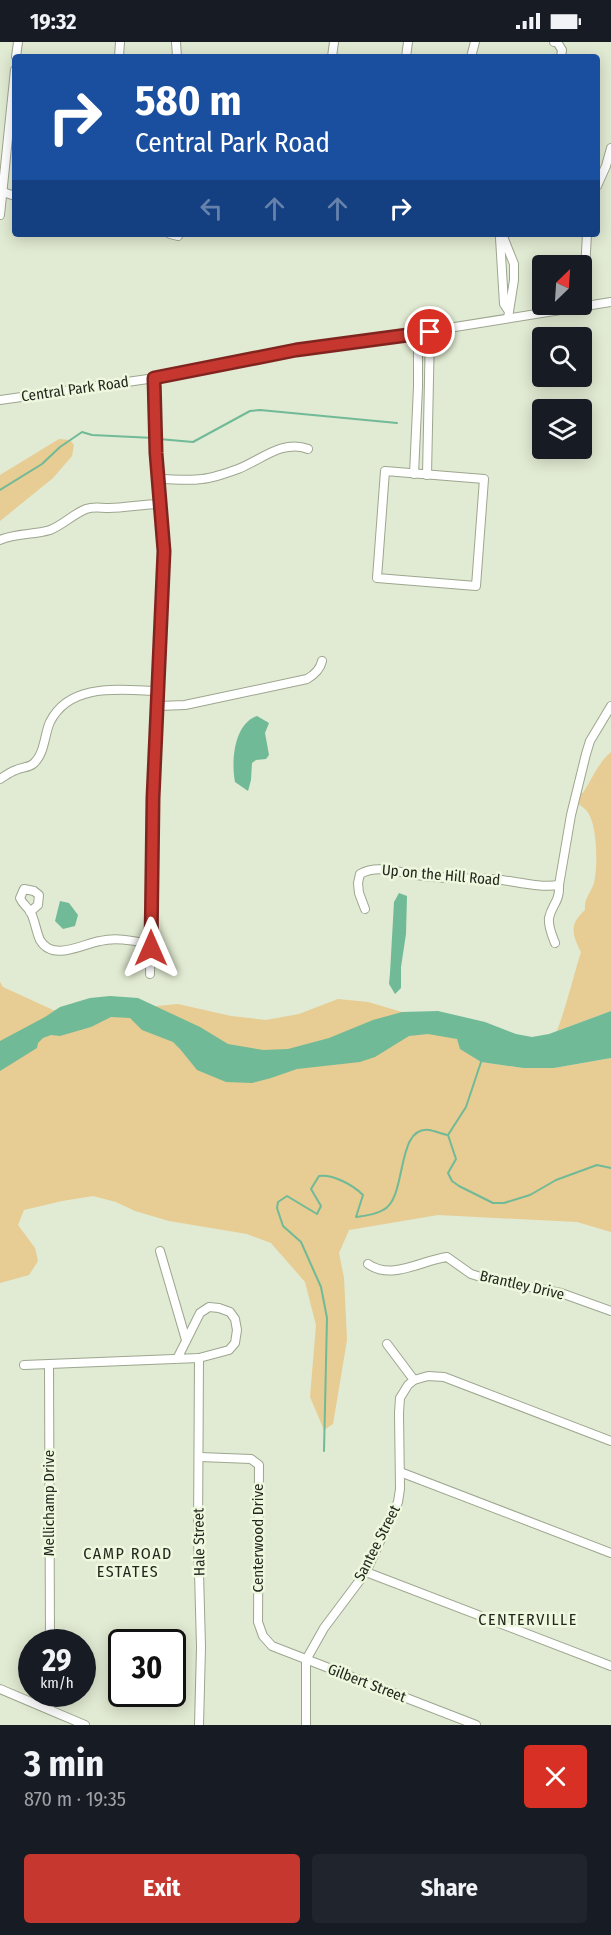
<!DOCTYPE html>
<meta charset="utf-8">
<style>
:root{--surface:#171b24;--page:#20242c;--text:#f1f3f6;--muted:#9ea1a6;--accent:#c6382f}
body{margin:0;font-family:"Fira Sans Condensed",sans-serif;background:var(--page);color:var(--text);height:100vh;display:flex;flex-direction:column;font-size:22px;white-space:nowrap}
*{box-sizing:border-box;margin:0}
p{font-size:20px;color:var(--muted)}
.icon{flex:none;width:33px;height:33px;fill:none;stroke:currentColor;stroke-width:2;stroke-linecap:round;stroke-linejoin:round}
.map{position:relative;height:1683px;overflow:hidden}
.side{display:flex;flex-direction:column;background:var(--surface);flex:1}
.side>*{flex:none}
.banner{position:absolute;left:12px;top:12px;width:588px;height:183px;border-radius:6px;box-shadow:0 3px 15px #0003;background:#1a4fa0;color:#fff;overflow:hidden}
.needle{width:39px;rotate:25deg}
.buttons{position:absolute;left:532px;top:213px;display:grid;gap:12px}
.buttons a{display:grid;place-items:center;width:60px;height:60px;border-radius:6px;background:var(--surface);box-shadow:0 3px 15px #0003;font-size:30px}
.speed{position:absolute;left:18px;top:1587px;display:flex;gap:12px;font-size:30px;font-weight:700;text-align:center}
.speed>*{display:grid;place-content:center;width:78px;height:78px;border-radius:50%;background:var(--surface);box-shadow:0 3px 15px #0003;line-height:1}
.speed small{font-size:15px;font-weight:400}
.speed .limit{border:3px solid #111;border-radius:9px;background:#fff;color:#111}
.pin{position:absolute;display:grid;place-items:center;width:51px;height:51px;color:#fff;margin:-26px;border:3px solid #fff;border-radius:50%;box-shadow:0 2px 6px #0007}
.me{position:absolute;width:66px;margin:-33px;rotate:0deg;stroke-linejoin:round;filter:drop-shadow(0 0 4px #0008)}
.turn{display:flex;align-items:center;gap:21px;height:126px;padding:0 24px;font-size:27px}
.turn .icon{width:78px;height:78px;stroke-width:2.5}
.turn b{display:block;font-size:42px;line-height:51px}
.lanes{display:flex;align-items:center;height:57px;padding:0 24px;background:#0003;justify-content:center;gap:30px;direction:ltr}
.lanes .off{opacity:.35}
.round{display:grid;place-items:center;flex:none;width:63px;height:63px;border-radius:6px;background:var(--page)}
.summary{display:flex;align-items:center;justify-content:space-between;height:102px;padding:0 24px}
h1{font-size:36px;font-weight:700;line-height:45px}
.primary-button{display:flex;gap:12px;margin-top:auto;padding:12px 24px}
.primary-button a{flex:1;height:69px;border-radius:6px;background:var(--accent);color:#fff;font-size:24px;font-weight:700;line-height:69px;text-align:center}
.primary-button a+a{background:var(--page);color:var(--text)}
.status{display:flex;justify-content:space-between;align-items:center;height:42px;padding:0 30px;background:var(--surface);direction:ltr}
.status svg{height:16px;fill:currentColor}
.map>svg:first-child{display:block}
.green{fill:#e7cc93}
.water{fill:#70ba97}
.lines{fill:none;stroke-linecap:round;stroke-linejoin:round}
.stream{stroke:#70ba97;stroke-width:2}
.minor-casing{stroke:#9da68f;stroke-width:10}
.minor{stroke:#fff;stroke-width:8}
.route-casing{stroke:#81241f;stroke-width:15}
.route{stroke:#c6382f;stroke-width:10}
.labels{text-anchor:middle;stroke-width:5;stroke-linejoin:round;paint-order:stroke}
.street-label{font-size:15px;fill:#23271e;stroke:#eef8df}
.neighbourhood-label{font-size:16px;letter-spacing:1.5px;fill:#23271e;stroke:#eef8df}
</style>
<div class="status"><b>19:32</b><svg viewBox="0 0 49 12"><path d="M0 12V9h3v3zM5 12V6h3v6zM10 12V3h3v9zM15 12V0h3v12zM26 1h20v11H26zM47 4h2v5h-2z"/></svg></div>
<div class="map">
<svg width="611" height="1683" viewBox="0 0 611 1683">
<rect width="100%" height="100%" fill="#e1ead2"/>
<g class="green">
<polygon points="59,397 70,398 74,403 72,414 53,436 0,479 0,433"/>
<path d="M611,710v259l-54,20c10,-27 16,-53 24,-79 -9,-18 -12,-28 4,-42 -1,-12 6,-17 9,-27 4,-16 4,-63 -9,-74 -6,-5 -10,-6 -14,-13l5,-4 7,1c9,-14 15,-30 28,-41z"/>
<polygon points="0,940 3,945 53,968 85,971 178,962 231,974 266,978 299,972 338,957 368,960 402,970 457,997 461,1007 481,1020 523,1026 554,1026 611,1016 611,1190 577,1180 438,1173 349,1188 339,1211 344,1236 347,1298 333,1382 324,1388 310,1355 316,1283 305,1240 271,1201 247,1192 169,1179 135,1169 116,1160 93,1154 62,1159 24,1168 18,1183 35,1206 38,1219 29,1233 0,1241"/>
</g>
<g class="water">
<path d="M257,674l12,7 -4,10 4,22 -3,4 -10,1 -4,3 -1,17 -3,11 -13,-9c-4,-21 -1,-58 22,-66z"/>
<polygon points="399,851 407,854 406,892 401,925 401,946 395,952 389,942 390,931 394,860"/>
<polygon points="60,859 69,861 78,873 75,884 63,887 55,879"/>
<polygon points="110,954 138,956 200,985 228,1002 263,1008 288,1007 329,996 373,978 402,970 438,969 485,980 516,992 532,995 549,992 611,969 611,1016 554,1026 523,1026 481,1020 460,1007 457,997 428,992 409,994 375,1015 360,1020 297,1027 271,1036 252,1041 226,1040 197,1028 180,1007 173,1000 142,988 130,976 111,975 91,985 60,994 51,993 43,996 38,1001 37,1006 0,1029 0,999 45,975 60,965 90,956"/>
</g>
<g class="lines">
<g class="stream">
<polyline points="159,397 193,400 250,369 260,368 397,381"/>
<polyline points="0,448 42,422 60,405 82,390 92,393 154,396"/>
<polyline points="448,1093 456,1117 448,1131 452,1139 459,1144 493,1161 504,1161 530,1153 556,1138 597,1123 611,1126"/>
<polyline points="448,1093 466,1065 482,1017"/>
<path d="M324,1409l3,-133 -6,-31 -20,-45 -18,-16 -6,-18 1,-6 9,-6 30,18 4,-8 -10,-17 8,-13c14,-2 34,9 44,19l-7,22c9,-1 19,-2 27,-7 25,-12 12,-84 46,-80 6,1 13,4 19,5"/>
</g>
<g class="minor-casing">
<g id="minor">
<polyline points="176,0 177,15"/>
<polyline points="554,0 557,0 562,8 561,15"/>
<polyline points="16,15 18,0"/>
<polyline points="119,15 120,0"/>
<polyline points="332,15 334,0"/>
<polyline points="406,15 408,0"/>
<polyline points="471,15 475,0"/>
<polyline points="597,144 606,124 611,106"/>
<polyline points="3,150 15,154"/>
<polyline points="0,173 15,28"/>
<polyline points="170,192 178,194"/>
<polyline points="583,264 587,192"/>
<polyline points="508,276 514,238 514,222 502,192 500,196 504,262 508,268"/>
<polyline points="0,358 155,336 313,306 430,289 611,260"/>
<polygon points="385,429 484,437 476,544 377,536"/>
<polyline points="414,432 418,345 418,291"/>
<polyline points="427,433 430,289"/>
<path d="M159,437c14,0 29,2 43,0 11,-1 25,-6 36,-10 23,-9 45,-30 70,-20"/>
<path d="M0,498c15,-7 34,-5 50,-10 13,-5 23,-16 36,-21 8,-3 14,-1 23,-1 17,0 33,-4 51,-4"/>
<path d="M159,664l26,-1 122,-26c7,-4 13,-9 15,-18"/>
<path d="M0,737c5,-3 10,-7 16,-9 5,-3 12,-2 17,-6 12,-10 11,-29 17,-42 20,-40 71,-32 108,-31"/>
<path d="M365,867l-6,-16 -1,-10 2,-9c19,-11 43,0 64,2 23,3 46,2 70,3 21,2 44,9 65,6"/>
<path d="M30,870l8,-7 1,-10 -5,-4 -10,-2 -4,9c3,7 8,9 11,15 4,8 5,18 9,27 13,22 42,4 60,1 17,-4 34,0 51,3"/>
<path d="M555,901c-3,-8 -7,-16 -6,-25 3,-14 11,-16 10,-33l12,-70 15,-61 4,-13 21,-35"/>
<polyline points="150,932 153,756 159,664 164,509 156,411 155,336"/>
<polyline points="160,1209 186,1298"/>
<path d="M368,1222c24,17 54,-4 79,-7l24,17 13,4 77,15 50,18"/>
<polyline points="387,1302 414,1338"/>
<polyline points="199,1316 198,1493 201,1605 199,1683"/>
<polyline points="49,1322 50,1600"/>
<polyline points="24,1323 199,1316 229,1308 235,1301 237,1288 235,1277 230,1270 219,1266 209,1265 200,1271 177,1317"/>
<polyline points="200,1415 251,1417 259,1423 258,1580 263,1594 272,1604 476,1683"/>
<polyline points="400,1430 611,1511"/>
<polyline points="366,1530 611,1624"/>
<polyline points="0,1647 85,1683"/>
<polyline points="50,1652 50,1667"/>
<polyline points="306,1683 306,1618 324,1586 366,1530 398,1460 400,1447 399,1371 400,1356 408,1343 414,1338 428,1334 444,1335 611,1399"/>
</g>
</g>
<use href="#minor" class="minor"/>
</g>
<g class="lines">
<g class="route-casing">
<polyline id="route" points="151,906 153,756 164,509 156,411 154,336 296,308 430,290"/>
</g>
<use href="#route" class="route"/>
</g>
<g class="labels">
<g class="street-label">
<text transform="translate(75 347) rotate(-8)" y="5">Central Park Road</text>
<text transform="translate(441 833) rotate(5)" y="5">Up on the Hill Road</text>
<text transform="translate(522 1243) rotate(13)" y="5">Brantley Drive</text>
<text transform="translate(49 1461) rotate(-90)" y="5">Mellichamp Drive</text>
<text transform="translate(258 1496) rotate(-90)" y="5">Centerwood Drive</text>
<text transform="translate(199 1500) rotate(-91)" y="5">Hale Street</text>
<text transform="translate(377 1501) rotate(-63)" y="5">Santee Street</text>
<text transform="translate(367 1641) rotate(21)" y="5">Gilbert Street</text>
</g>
<g class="neighbourhood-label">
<text x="128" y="1517">CAMP ROAD<tspan x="128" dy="18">ESTATES</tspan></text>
<text x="528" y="1583">CENTERVILLE</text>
</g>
</g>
</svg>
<div class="buttons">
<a><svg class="needle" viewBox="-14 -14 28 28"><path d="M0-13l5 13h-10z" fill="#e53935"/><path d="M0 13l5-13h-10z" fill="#9ea1a6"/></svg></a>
<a><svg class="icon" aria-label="search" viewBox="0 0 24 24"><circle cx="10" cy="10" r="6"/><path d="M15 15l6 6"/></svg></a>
<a><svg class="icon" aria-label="layers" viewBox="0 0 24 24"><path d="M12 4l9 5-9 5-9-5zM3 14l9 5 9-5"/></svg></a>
</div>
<div class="speed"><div>29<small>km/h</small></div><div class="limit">30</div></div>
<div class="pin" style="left:430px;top:290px;background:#d93025"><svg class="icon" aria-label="arrive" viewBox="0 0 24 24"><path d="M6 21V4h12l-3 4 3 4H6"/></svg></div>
<svg class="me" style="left:151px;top:906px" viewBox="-20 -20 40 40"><path d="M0-17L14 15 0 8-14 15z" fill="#c6382f" stroke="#fff" stroke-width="4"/></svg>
<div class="banner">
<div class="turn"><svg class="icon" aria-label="right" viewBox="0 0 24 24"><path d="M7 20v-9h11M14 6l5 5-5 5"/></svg><div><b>580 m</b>Central Park Road</div></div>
<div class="lanes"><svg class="icon off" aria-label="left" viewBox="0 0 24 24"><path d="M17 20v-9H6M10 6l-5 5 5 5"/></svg><svg class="icon off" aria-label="ahead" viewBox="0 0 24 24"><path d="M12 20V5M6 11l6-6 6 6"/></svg><svg class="icon off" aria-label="ahead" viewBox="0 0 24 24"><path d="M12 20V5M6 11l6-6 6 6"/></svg><svg class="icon" aria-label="right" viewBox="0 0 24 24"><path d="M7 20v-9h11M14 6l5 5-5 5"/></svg></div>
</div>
</div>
<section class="side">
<div class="summary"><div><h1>3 min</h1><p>870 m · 19:35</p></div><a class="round" style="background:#d93025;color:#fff"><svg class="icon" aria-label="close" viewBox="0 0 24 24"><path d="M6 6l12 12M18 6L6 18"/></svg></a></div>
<div class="primary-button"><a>Exit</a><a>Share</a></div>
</section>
